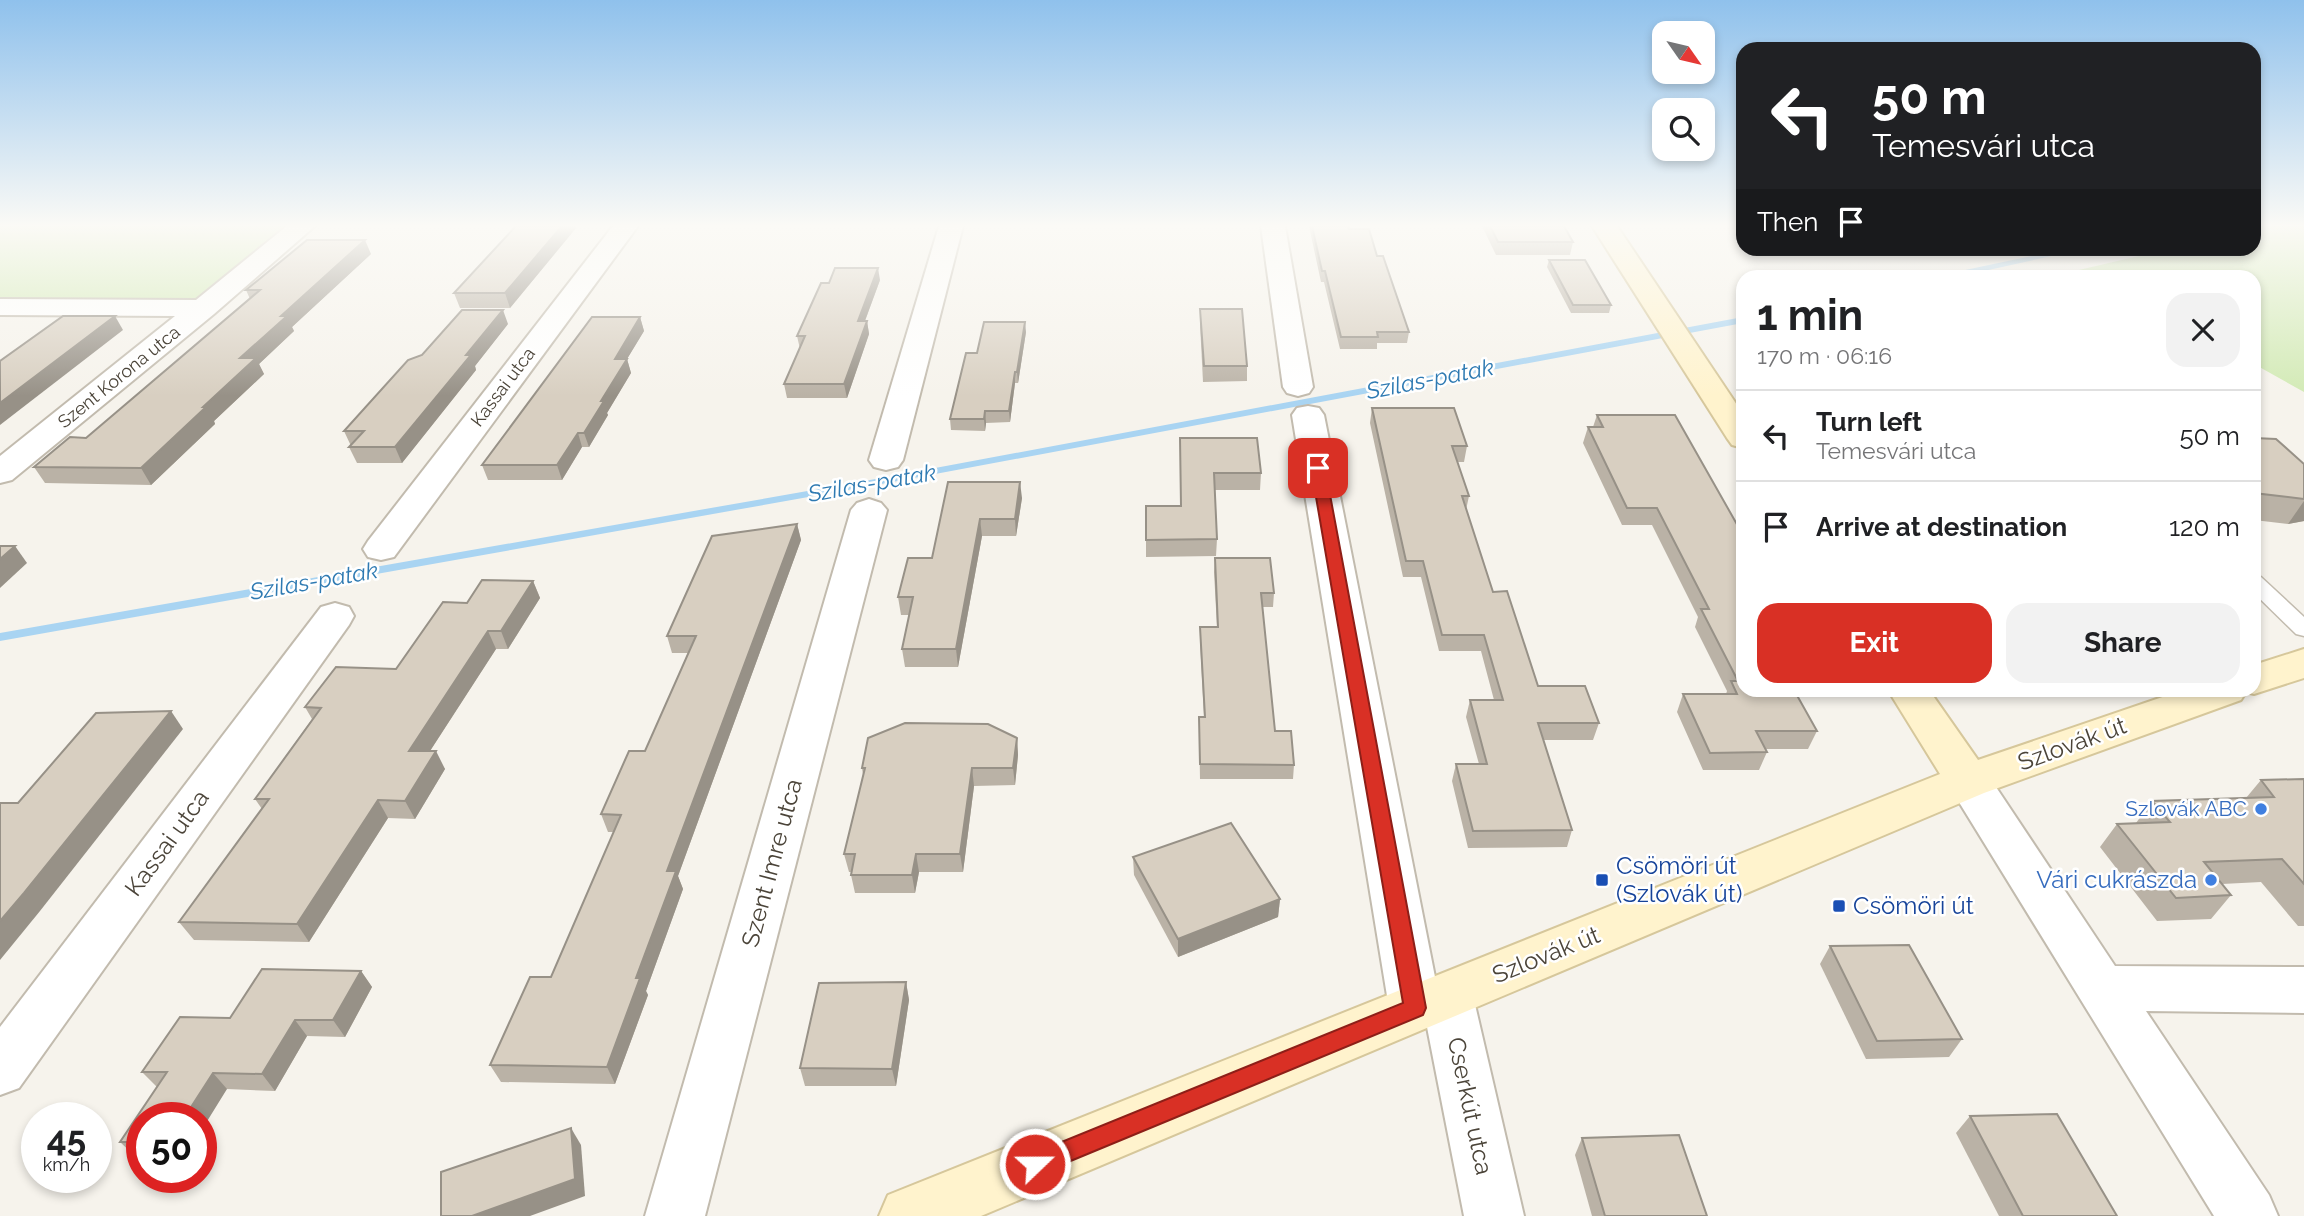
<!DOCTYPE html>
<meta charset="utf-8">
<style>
:root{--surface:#fff;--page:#f2f2f2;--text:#202124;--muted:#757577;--line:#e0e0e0;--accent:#d93025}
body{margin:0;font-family:Raleway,sans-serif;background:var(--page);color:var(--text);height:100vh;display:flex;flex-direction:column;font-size:26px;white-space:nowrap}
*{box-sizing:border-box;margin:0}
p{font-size:23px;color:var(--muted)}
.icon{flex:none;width:38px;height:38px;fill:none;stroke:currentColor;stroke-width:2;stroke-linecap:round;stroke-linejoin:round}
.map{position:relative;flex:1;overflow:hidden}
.details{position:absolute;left:1736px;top:270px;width:525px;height:427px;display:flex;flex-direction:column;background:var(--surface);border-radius:21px;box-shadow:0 4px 10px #0003}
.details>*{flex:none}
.banner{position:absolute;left:1736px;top:42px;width:525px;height:214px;border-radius:21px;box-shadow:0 4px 10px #0003;background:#202124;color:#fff;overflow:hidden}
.needle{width:46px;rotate:124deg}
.tools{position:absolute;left:1652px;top:21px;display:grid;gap:14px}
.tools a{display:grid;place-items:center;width:63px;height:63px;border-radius:14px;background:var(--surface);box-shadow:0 4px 10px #0003;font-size:35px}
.speed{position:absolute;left:21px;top:1102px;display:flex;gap:14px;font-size:35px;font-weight:700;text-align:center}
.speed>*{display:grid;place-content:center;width:91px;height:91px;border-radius:50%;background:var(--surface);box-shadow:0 4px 10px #0003;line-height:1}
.speed small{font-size:18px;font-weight:400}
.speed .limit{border:10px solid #d22;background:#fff;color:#111}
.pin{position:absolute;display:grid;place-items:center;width:60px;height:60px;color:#fff;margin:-30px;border-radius:14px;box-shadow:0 4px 10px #0006}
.me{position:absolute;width:77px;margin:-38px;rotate:68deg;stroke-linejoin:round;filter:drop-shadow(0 0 5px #0008)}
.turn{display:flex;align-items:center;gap:24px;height:147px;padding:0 21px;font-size:32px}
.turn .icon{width:91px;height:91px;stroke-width:2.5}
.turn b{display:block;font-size:49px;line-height:60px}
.then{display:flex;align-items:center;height:66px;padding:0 21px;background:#0003;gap:14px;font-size:26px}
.round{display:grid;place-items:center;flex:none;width:74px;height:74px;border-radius:21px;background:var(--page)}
.headline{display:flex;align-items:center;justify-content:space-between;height:119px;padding:0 21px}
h1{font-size:42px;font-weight:700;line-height:52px}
.action{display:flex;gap:14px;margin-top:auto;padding:14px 21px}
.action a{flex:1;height:80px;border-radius:21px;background:var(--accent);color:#fff;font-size:28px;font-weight:700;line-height:80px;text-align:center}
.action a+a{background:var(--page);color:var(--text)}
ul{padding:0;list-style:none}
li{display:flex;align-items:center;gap:21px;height:91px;padding:0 21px;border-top:2px solid var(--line)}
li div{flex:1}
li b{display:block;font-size:26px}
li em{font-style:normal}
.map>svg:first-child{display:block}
.green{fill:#d2eab5}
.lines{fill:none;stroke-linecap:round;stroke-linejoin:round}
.stream{fill:#a9d4f2;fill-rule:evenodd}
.service-casing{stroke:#c2bbae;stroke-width:3}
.minor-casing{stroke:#c2bbae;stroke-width:4}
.secondary-casing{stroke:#d6c79b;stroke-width:4}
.service{fill:#fff;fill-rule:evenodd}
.minor{fill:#fff;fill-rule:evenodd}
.secondary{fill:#fff3cd;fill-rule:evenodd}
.wall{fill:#bab2a6}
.shaded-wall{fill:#979187}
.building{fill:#d8cfc1;stroke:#979187;stroke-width:2}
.route{fill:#d93025;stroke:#8d1f18;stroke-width:2}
.shop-dot{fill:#3f7fe0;stroke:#fff;stroke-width:2.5}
.transit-dot{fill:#1a4fb4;stroke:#fff;stroke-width:2.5}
.labels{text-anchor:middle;stroke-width:5;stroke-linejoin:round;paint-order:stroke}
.far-street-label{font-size:18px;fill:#4b4439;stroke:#fff}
.shop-label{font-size:21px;fill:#366cbe;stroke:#fff;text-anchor:end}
.water-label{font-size:23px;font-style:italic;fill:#2e7ab2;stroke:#fff}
.near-street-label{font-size:24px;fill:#4b4439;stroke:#fff}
.near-transit-label{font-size:24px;fill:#164399;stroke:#fff;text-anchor:start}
.near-shop-label{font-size:24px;fill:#366cbe;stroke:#fff;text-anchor:end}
</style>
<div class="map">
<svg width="2304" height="1216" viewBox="0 0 2304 1216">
<rect width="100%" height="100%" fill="#f6f3ec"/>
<g class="green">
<polygon points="0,226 303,226 204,308 0,307"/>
<polygon points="2261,226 2304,226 2304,392 2254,364 2254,276 2053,276 2169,249 2254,248 2254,228"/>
</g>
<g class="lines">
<g class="stream">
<polygon points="2070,248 2088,248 1961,276 1947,276 1951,273"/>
<polygon points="1743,317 1743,323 887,483 0,641 0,633 887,477"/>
</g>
<g class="service-casing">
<polygon id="service" points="2254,576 2261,577 2304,617 2304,636 2296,634 2254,593"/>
</g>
<g class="minor-casing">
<g id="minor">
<polygon points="287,226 315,226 214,314 12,480 0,483 0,456 175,316 0,315 0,299 196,300"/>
<polygon points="613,226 638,226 394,557 381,560 368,557 363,549 368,541"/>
<polygon points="939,226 963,226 903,460 898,467 886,470 874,467 869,460"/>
<polygon points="1261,226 1285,226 1313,387 1309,393 1298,396 1287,393 1283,387"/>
<polygon points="1308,406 1319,408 1324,415 1435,977 1447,973 1465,980 1473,996 1524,1216 1464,1216 1427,1027 1415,1031 1396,1024 1389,1008 1292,415 1297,408"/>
<polygon points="869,499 881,503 887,510 705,1216 645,1216 851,510 857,503"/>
<polygon points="335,603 349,607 354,616 349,625 19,1088 0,1095 0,1027 321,607"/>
<polygon points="1968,764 1984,769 2115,966 2304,967 2304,1013 2146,1011 2269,1195 2278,1216 2214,1216 1946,781 1952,769"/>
</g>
</g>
<g class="secondary-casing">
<g id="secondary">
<polygon points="1592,226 1617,226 1743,414 1743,448 1732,445 1727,438"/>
<polygon points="2304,649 2304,678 2254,694 2246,692 2241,700 1984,793 981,1216 879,1216 888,1195 1940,774 1888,690 1929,690 1978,760 2183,690 2254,690 2254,665"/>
</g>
</g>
<use href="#service" class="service"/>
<use href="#minor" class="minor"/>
<use href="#secondary" class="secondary"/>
</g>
<g class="wall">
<polygon points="516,226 576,226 576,228 510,308 460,308 454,293"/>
<polygon points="1309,226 1348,226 1349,229 1377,256 1409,332 1407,343 1377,343 1377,349 1340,349 1324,282 1321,282"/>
<polygon points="1482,226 1564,226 1573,242 1570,255 1496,255"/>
<polygon points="371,254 292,327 294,331 259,364 264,374 214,421 215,424 151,485 45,483 34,467 86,438 250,299 246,290"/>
<polygon points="1549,260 1611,305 1609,313 1571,313 1547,267"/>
<polygon points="880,280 865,321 867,321 869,334 847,398 787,398 784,384 800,349 797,336"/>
<polygon points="1200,309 1247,366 1247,381 1203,382 1200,324"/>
<polygon points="640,317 644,331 627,359 631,373 607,413 608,415 589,447 582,447 562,480 488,480 482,465"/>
<polygon points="508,324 475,366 476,370 402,463 357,463 349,447 351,446 344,431"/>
<polygon points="1026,332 1018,383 1015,383 1010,422 986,423 985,431 951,430 950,419 977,353"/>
<polygon points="1372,408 1467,446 1464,462 1457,462 1469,496 1466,510 1493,592 1538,686 1599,723 1593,740 1543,740 1572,830 1567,847 1468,848 1452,781 1456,764 1479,764 1466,717 1470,700 1494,700 1481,651 1439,651 1421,577 1403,577 1370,423"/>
<polygon points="1597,415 1675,415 1743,690 1817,731 1808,749 1765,749 1767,752 1759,770 1703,770 1677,712 1683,694 1726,694 1727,691 1695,627 1698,617 1652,525 1622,525 1583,443 1588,427 1593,427"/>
<polygon points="1180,438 1261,473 1260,490 1215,490 1217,539 1216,556 1146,557 1146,506 1181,506"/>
<polygon points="2254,438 2304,464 2304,521 2288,524 2254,520"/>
<polygon points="948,482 1022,498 1016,536 982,536 958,667 905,667 902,649 910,615 901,615 898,597 932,558"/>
<polygon points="797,524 801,540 678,876 683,889 646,991 648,995 615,1084 501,1082 490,1065 551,977 614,832 608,832 601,814 645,751 688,653 672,653 667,636"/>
<polygon points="1215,558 1274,593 1273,607 1262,607 1275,731 1294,765 1293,779 1200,779 1199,717 1204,717 1200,641 1200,627 1217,627 1214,572"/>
<polygon points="533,581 540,598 508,649 496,649 430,751 445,769 415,819 388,818 309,942 194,940 179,922 262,809 255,799 312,719 305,707 396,669 467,603"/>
<polygon points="1017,738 1018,755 1015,785 974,786 963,872 919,872 915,893 855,893 851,875 852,872 849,872 844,854 863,775 862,768"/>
<polygon points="2304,779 2304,926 2298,926 2261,882 2222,884 2231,895 2211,919 2157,921 2100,847 2117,824 2136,823 2152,801 2246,798 2261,780"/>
<polygon points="1133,857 1280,899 1278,917 1178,957 1134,875"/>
<polygon points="1830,946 1962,1039 1949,1057 1866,1059 1820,964"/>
<polygon points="361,971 372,987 345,1037 307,1036 275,1091 227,1089 142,1118 142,1158 136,1157 120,1142 157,1087 142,1072 230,1018"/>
<polygon points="906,982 909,1000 896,1086 805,1086 800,1068"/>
<polygon points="1970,1116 2117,1216 1999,1216 1956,1133"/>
<polygon points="1582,1138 1707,1216 1592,1216 1575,1155"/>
</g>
<g class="shaded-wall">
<polygon points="562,226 576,226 576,228 510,308 505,293"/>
<polygon points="365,240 371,254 292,327 294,331 259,364 264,374 214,421 215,424 151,485 141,468 240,358 281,316"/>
<polygon points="878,268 880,280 860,334 858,321"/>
<polygon points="503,310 508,324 475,366 476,370 402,463 395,447 466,355"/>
<polygon points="115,316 123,330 0,425 0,403"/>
<polygon points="640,317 644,331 627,359 631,373 607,413 608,415 589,447 584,433 601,401 615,359"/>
<polygon points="867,321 869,334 847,398 844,384"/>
<polygon points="1025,322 1026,332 1018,383 1017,372"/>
<polygon points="1015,372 1015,383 1010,422 1009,411"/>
<polygon points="985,411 986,423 985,431 984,419"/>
<polygon points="578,433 582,447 562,480 557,465"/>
<polygon points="1020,482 1022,498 1016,536 1015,519"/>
<polygon points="2304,501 2304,521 2288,524"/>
<polygon points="980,519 982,536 958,667 956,649"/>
<polygon points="797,524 801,540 678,876 683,889 646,991 648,995 615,1084 607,1067 636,978 667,871"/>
<polygon points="15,546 27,563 0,588 0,559"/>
<polygon points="533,581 540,598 508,649 501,631"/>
<polygon points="488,631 496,649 419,768 409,751"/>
<polygon points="171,711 183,729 40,911 0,960 0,921"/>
<polygon points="1017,738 1018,755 1015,785 1013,768"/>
<polygon points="436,751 445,769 415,819 405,801"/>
<polygon points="972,768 974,786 963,872 960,854"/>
<polygon points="378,800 388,818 309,942 297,924"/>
<polygon points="916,854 919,872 915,893 912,875"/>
<polygon points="1280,899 1278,917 1178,957 1178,939"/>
<polygon points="361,971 372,987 345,1037 333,1020"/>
<polygon points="906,982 909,1000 896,1086 892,1069"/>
<polygon points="295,1020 307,1036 275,1091 262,1074"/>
<polygon points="213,1073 227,1089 201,1131 201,1118 184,1118"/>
<polygon points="571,1128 581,1145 585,1196 530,1216 472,1216"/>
</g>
<g class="building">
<polygon points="516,226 562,226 505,293 454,293"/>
<polygon points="1312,226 1348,226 1349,229 1369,229 1377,256 1383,256 1409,332 1377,332 1378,337 1341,337 1325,271 1322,271"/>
<polygon points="1490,226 1564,226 1573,242 1498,242"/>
<polygon points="307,240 365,240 281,316 287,316 240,358 256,358 203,407 206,407 141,468 34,467 70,437 86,438 260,290 246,290"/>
<polygon points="1549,260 1585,260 1611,305 1573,305"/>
<polygon points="835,268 878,268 858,321 867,321 844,384 784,384 805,336 797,336 821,283 829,283"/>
<polygon points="1200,309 1242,309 1247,366 1204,366"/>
<polygon points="462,310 503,310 466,355 471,355 395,447 349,447 364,431 344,431 408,360 422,355"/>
<polygon points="63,316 115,316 0,403 0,361"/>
<polygon points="592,317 640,317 615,359 627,359 601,401 604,401 584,433 578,433 557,465 482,465"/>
<polygon points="984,322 1025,322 1017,372 1015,372 1009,411 985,411 984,419 950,419 966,353 977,353"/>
<polygon points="1372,408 1454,408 1467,446 1452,446 1469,496 1462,496 1493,592 1507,591 1538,686 1585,686 1599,723 1538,723 1572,830 1473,831 1456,764 1487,764 1470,700 1503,700 1484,635 1442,635 1423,561 1406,561"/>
<polygon points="1597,415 1675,415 1743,535 1743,690 1794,690 1817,731 1756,731 1767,752 1710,753 1683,694 1737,694 1731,681 1738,681 1701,609 1709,609 1657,508 1627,508 1588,427 1603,427"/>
<polygon points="1180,438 1257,438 1261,473 1214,473 1217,539 1146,540 1146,506 1181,506"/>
<polygon points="2254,438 2276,439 2304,464 2304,499 2254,493"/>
<polygon points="948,482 1020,482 1015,519 980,519 956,649 902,649 913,597 898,597 908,558 932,558"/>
<polygon points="797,524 667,871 676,871 636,978 640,978 607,1067 490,1065 530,977 551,977 621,815 601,814 629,751 645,751 696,636 667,636 712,536"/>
<polygon points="0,546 15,546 0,559"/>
<polygon points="1215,558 1270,558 1274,593 1261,593 1275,731 1291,731 1294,765 1200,764 1199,717 1205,717 1200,627 1218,627"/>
<polygon points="482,580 533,581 501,631 488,631 409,751 436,751 405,801 378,800 297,924 179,922 269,799 255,799 321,708 305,707 336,667 396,669 443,602 467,603"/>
<polygon points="171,711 24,893 0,921 0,803 18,803 96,713"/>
<polygon points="905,723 988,724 1017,738 1013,768 972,768 960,854 916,854 912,875 851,875 855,854 844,854 865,768 862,768 868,738"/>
<polygon points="2304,779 2304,884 2282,859 2204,862 2231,895 2176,898 2117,824 2170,822 2152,801 2274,797 2261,780"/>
<polygon points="1231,823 1280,899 1178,939 1133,857"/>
<polygon points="1909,945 1962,1039 1877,1041 1830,946"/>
<polygon points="262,969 361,971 333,1020 295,1020 262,1074 213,1073 184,1118 142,1118 142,1142 120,1142 167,1072 142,1072 180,1017 230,1018"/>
<polygon points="906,982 892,1069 800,1068 819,983"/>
<polygon points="2057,1114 2117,1216 2023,1216 1970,1116"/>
<polygon points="571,1128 575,1179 472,1216 441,1216 441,1172"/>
<polygon points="1679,1135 1707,1216 1605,1216 1582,1138"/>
</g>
<linearGradient id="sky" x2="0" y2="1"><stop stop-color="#8fc1ec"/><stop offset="0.57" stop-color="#fbfaf6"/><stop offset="1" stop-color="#fbfaf6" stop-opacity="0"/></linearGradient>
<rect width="2304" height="396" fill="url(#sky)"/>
<polygon class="route" points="1318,464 1325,468 1426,1008 1423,1015 1044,1172 1035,1176 1027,1172 1023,1164 1027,1156 1403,1003 1311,468"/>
<g class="shop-dot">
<circle cx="2261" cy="809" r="7"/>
<circle cx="2211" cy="880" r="7"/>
</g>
<g class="transit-dot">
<rect x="1595" y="873" width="14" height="14" rx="3.5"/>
<rect x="1832" y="899" width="14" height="14" rx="3.5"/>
</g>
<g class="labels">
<g class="far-street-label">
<text transform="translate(119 377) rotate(-39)" y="6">Szent Korona utca</text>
<text transform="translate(503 387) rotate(-53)" y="6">Kassai utca</text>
</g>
<g class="shop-label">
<text x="2247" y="816">Szlovák ABC</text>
</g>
<g class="water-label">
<text transform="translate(1430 379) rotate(-11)" y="8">Szilas-patak</text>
<text transform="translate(872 483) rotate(-10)" y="8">Szilas-patak</text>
<text transform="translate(314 581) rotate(-10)" y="8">Szilas-patak</text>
</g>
<g class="near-street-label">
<text transform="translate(2072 744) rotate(-20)" y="8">Szlovák út</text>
<text transform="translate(167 843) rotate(-54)" y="8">Kassai utca</text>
<text transform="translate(772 863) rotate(-75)" y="8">Szent Imre utca</text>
<text transform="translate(1546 955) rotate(-22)" y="8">Szlovák út</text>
<text transform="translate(1470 1106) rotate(78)" y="8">Cserkút utca</text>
</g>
<g class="near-transit-label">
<text x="1616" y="874">Csömöri út<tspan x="1616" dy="28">(Szlovák út)</tspan></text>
<text x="1853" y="914">Csömöri út</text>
</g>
<g class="near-shop-label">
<text x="2197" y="888">Vári cukrászda</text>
</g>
</g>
</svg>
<div class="tools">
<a><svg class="needle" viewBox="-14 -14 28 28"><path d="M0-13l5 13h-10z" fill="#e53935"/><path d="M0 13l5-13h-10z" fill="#757577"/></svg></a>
<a><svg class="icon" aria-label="search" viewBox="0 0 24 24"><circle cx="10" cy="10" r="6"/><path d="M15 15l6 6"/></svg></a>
</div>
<div class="speed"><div>45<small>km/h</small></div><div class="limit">50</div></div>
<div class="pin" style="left:1318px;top:468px;background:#d93025"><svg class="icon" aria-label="arrive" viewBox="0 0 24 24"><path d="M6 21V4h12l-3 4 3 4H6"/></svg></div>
<svg class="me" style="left:1035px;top:1164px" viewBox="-20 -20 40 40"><circle r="17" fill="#d93025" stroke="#fff" stroke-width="3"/><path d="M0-11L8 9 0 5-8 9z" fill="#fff"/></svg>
<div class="banner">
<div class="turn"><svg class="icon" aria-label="left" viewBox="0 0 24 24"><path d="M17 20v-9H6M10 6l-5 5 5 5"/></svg><div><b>50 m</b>Temesvári utca</div></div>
<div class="then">Then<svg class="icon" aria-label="arrive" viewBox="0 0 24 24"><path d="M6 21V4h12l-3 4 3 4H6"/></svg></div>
</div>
<section class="details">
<div class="headline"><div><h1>1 min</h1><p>170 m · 06:16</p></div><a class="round"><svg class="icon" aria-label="close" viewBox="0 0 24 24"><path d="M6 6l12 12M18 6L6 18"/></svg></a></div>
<ul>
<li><svg class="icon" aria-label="left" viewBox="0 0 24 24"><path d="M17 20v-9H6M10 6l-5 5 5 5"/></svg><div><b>Turn left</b><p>Temesvári utca</p></div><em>50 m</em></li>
<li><svg class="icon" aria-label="arrive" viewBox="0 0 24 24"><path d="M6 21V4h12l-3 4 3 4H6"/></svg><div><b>Arrive at destination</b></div><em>120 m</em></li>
</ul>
<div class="action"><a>Exit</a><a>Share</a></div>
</section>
</div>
